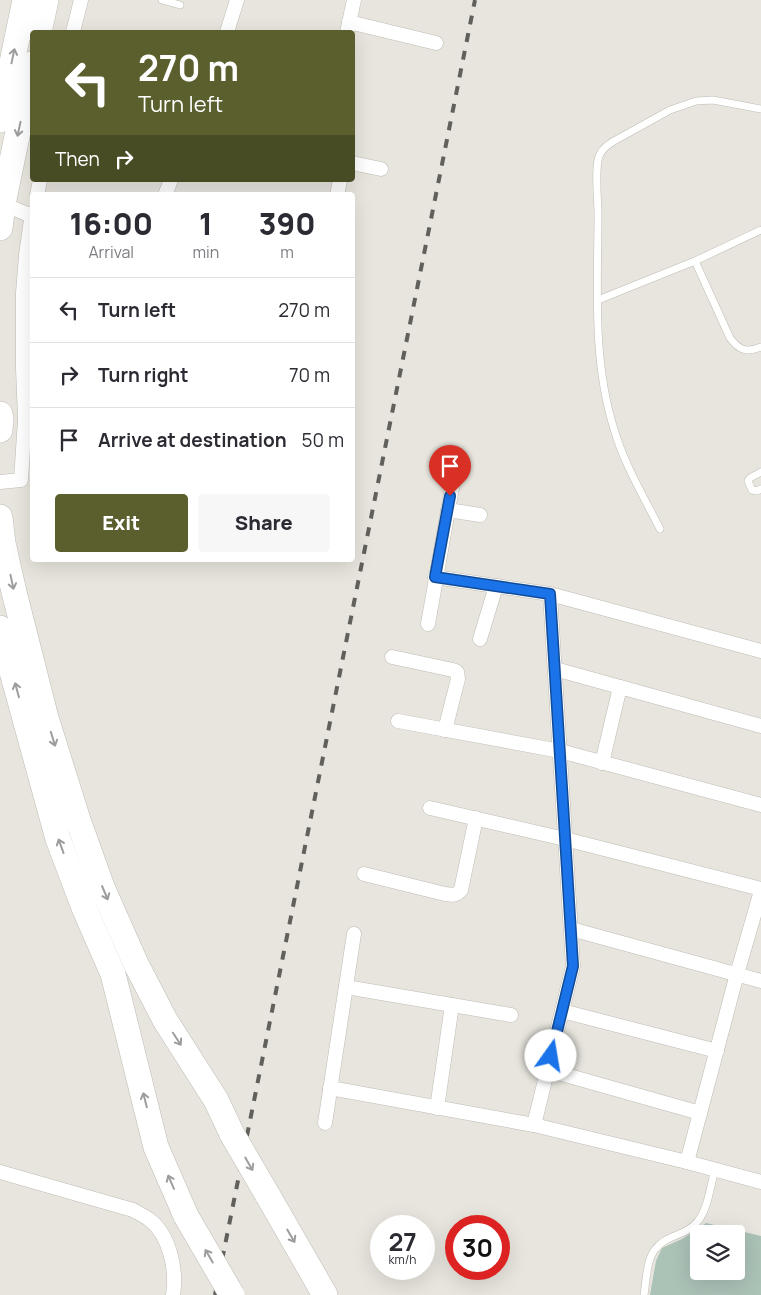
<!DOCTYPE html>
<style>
:root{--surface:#fff;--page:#f7f7f7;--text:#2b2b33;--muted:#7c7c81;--line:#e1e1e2;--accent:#5a5f2d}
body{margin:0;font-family:Manrope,sans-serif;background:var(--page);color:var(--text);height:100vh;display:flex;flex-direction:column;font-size:19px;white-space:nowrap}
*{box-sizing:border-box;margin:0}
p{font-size:16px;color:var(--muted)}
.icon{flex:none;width:28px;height:28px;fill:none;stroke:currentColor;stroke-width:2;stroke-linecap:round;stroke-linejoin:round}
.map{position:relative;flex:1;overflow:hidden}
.details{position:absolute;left:30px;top:192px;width:325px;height:370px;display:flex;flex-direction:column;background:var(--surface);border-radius:5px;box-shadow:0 5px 20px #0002}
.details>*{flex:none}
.top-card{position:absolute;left:30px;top:30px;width:325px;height:152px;border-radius:5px;box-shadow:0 5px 20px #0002;background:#5a5f2d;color:#fff;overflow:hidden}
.controls{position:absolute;left:690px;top:1225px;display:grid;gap:10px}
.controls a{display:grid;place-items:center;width:55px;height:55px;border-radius:5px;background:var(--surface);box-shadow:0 5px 20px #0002;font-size:25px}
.speed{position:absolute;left:370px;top:1215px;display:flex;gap:10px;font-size:25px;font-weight:700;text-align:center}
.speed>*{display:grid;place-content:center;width:65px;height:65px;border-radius:50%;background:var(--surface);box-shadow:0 5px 20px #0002;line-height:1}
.speed small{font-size:12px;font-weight:400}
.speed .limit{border:8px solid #d22;background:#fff;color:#111}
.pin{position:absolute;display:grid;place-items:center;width:42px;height:42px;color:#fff;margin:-51px -21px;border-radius:50% 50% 50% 0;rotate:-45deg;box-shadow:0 0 5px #0007}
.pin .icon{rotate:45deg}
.me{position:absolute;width:55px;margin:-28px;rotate:13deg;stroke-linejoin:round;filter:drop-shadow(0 0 4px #0008)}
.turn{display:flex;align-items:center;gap:18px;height:105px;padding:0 25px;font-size:22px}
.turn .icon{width:65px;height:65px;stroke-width:2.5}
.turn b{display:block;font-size:35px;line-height:42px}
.then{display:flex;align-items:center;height:48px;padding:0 25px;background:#0003;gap:10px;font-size:19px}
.eta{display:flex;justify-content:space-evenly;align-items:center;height:85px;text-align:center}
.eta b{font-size:30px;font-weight:800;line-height:35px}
.primary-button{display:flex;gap:10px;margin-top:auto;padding:10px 25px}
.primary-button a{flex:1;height:58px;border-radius:5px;background:var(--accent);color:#fff;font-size:20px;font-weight:800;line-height:58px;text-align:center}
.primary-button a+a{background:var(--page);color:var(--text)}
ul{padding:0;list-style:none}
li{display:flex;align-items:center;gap:15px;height:65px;padding:0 25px;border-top:1px solid var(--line)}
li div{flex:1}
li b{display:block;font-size:19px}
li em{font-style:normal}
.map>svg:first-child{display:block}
.park{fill:#abc2b7;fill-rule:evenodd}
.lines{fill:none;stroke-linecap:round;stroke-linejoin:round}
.lane-casing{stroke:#bebcb5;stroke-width:8}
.street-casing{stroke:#bebcb5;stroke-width:15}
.highway-casing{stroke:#bebcb5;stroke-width:26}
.lane{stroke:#fff;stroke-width:7}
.street{stroke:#fff;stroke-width:14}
.highway{stroke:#fff;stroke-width:25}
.rail{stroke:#61605b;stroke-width:4;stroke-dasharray:9 9;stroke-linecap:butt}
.highway-bridge-casing{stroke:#bebcb5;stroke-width:26;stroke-linecap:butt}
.highway-bridge{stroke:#fff;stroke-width:25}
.oneway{stroke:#9e9d9d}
.route-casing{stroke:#114b97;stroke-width:12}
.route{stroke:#1a73e8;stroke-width:9}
</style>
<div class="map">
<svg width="761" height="1295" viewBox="0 0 761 1295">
<rect width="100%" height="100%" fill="#e7e5dd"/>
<path class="park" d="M706,1223l55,13v59h-111l6,-34 6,-13 20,-9zM699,1234h37v37h-37z"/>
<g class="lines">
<g class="lane-casing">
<g id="lane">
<polyline points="162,0 180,5"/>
<path d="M695,261l35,77c9,12 16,15 31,9"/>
<polyline points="598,300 695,261 761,230"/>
<polyline points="761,472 750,478 748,481 752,490 757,491 761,489"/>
<path d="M660,529c-16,-32 -36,-65 -46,-100 -22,-69 -16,-144 -16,-215 0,-14 -4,-49 2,-60 3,-6 9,-10 14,-13l56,-31 26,-9 17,-1 48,9"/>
<path d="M644,1295c4,-25 1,-47 28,-58 10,-4 20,-8 26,-16 10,-12 13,-38 17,-52"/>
</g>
</g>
<g class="street-casing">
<g id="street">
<polyline points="349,22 436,43"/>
<polyline points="73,32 81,0"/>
<polyline points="227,32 237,0"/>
<polyline points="347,32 354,0"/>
<polyline points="352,163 381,169"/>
<polyline points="37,195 40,180"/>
<polyline points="165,195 171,180"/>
<polyline points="337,195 340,180"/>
<polyline points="3,204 32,216"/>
<polyline points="0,482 21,480 25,419 23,368 23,293 26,255 32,213"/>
<polyline points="448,510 480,515"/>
<polyline points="435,577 550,594 761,651"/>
<polyline points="550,594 573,966 534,1125 687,1162 761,1182"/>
<polyline points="428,624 453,482"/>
<polyline points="480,639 496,586"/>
<polyline points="392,657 453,670 457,672 458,679 445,730"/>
<polyline points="555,669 761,726"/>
<polyline points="398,721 560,751 761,805"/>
<polyline points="602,763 620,687"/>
<polyline points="430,808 565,839 761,889"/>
<path d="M364,874l81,20c7,1 11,2 16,-4l15,-72"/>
<polyline points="571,929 761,981"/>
<polyline points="346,987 511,1015"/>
<polyline points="562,1011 717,1051"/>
<polyline points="548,1070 700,1113"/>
<polyline points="330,1088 534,1125"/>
<polyline points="437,1108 452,1005"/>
<polyline points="325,1123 354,934"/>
<polyline points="687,1162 737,974 761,891"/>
<path d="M0,1172l133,38c5,3 12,6 17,10 20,16 27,50 23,75"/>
</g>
</g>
<g class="highway-casing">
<g id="highway">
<polyline points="39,32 46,0"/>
<polyline points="0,120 25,0"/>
<polyline points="0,228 3,204 32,64"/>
<polyline points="0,414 1,419 0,430"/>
<polyline points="0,517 3,543 14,592 46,718 78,820 102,887 136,964 165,1020 216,1100 232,1134"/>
<polyline points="0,628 58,839 85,910 113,974 156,1147 186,1216"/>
<polyline points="267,1194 325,1295"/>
</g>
</g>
<use href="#lane" class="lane"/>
<use href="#street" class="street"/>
<use href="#highway" class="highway"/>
<polyline class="rail" points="215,1295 475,0"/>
<g class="highway-bridge-casing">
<g id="highway-bridge">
<polyline points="232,1134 267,1194"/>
<polyline points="186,1216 232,1295"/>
</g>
</g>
<use href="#highway-bridge" class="highway-bridge"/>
</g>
<defs><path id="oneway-shaft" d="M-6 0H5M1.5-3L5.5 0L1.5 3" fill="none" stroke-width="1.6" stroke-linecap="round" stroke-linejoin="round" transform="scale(1.25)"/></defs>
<g class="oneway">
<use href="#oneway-shaft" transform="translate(13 56) rotate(-78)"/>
<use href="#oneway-shaft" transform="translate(19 129) rotate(102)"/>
<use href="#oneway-shaft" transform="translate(12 582) rotate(78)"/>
<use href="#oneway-shaft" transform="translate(17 690) rotate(-105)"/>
<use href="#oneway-shaft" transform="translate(53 739) rotate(73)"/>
<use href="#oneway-shaft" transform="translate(61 846) rotate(-110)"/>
<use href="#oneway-shaft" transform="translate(105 893) rotate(67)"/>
<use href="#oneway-shaft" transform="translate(177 1039) rotate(57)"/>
<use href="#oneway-shaft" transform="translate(145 1100) rotate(-104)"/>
<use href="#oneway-shaft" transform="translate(249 1164) rotate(60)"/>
<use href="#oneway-shaft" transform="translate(171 1182) rotate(-114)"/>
<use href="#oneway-shaft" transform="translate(291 1236) rotate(60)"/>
<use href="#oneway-shaft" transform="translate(209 1256) rotate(-120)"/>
</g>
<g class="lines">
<g class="route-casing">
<polyline id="route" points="450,496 435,577 550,594 573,966 551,1056"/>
</g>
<use href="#route" class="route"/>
</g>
</svg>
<div class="controls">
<a><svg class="icon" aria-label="layers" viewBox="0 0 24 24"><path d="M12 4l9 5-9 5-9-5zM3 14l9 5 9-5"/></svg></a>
</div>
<div class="speed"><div>27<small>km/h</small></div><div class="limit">30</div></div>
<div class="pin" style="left:450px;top:496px;background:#d93025"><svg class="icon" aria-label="arrive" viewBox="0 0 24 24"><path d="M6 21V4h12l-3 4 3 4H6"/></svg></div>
<svg class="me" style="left:551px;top:1056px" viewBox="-20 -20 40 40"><circle r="19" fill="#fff"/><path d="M0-13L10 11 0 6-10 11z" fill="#1a73e8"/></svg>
<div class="top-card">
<div class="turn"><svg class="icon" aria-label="left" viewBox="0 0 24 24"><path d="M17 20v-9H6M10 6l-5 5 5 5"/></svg><div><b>270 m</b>Turn left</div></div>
<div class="then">Then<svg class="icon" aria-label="right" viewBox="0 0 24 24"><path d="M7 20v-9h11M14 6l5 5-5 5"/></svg></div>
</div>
<section class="details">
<div class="eta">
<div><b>16:00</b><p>Arrival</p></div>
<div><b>1</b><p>min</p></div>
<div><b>390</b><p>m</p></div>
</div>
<ul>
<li><svg class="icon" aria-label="left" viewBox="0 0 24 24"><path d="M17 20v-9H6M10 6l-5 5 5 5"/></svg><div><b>Turn left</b></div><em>270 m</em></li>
<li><svg class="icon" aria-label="right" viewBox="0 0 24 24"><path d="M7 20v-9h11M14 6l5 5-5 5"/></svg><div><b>Turn right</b></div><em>70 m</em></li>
<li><svg class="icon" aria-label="arrive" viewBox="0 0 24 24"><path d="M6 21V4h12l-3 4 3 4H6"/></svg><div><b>Arrive at destination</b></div><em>50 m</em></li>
</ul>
<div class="primary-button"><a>Exit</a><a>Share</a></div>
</section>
</div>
